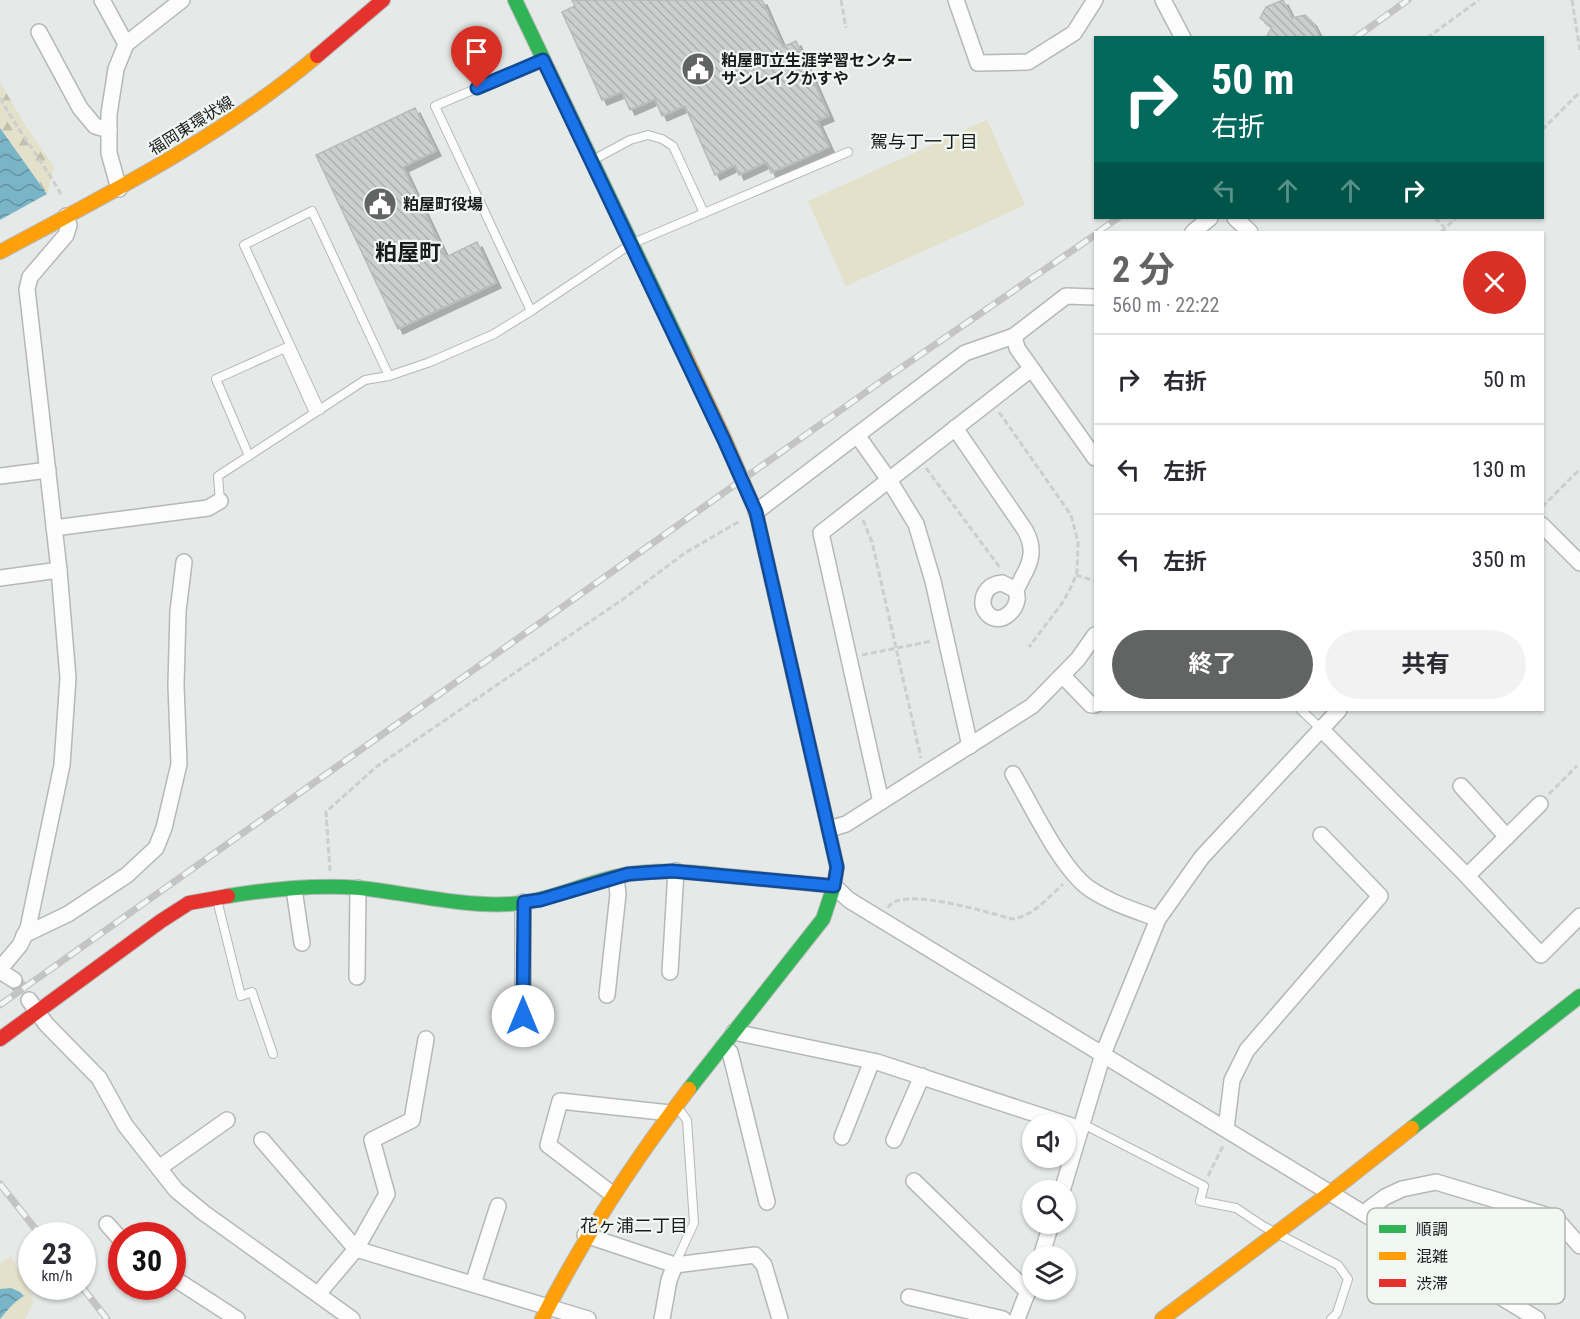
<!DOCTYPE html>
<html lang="ja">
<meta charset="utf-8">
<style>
:root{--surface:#fff;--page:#f2f2f3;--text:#2b2b33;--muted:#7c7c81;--line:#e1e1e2;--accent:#616462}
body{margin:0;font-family:"Roboto Condensed","Noto Sans JP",sans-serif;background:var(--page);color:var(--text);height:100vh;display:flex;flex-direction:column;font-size:22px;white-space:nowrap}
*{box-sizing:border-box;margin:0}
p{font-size:20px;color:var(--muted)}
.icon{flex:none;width:33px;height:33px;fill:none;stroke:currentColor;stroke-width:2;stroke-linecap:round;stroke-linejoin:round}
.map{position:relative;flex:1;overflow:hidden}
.drawer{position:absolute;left:1094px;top:231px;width:450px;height:480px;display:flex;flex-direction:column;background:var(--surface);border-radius:0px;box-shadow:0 2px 4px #0004}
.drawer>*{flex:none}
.banner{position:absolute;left:1094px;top:36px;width:450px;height:183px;border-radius:0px;box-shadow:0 2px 4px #0004;background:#00695c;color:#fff;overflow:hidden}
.fabs{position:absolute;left:1022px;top:1114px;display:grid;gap:12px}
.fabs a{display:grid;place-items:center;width:54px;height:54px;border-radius:50%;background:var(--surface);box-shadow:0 2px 4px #0004;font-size:30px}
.speed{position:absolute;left:18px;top:1222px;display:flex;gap:12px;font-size:30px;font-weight:700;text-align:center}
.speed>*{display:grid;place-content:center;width:78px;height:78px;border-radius:50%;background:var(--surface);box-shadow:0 2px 4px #0004;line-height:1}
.speed small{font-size:15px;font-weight:400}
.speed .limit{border:9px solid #d22;background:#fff;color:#111}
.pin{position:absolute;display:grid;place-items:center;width:51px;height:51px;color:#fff;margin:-62px -26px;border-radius:50% 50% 50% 0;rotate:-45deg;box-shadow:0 0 6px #0007}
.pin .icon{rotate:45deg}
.me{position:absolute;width:66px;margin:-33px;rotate:0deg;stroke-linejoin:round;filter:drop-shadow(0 0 4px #0008)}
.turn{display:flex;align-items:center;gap:21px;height:126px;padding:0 18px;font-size:27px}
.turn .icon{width:78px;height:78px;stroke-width:2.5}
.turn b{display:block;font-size:42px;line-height:51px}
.lanes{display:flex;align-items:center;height:57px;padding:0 18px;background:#0003;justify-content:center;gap:30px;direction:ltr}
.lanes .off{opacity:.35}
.round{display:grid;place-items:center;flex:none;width:63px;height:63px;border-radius:32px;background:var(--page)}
.headline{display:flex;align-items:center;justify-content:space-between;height:102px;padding:0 18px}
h1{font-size:36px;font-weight:700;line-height:45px;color:var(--accent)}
.action{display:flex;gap:12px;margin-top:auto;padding:12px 18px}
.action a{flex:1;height:69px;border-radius:36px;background:var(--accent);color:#fff;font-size:24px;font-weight:700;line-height:69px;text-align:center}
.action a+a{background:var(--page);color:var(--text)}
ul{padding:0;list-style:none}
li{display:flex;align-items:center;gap:18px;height:90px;padding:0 18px;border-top:2px solid var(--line)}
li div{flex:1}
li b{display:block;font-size:22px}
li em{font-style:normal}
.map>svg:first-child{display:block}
.green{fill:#e3e1c9}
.forest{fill:url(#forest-firs)}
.water{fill:url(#water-waves)}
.building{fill:url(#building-back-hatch);stroke:#b8bbba;stroke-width:1.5;filter:url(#shadow)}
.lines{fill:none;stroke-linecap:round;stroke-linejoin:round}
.street-tunnel{stroke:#bcc0be;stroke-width:15;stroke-dasharray:15 8;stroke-linecap:butt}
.lane-casing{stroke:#b5b8b6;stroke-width:10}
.street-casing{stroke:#b5b8b6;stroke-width:18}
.fast-casing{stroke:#b5b8b6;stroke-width:16}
.slow-casing{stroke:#b5b8b6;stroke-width:16}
.jam-casing{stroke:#b5b8b6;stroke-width:16}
.path{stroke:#cdcece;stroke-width:3;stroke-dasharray:6 3;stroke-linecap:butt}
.lane{stroke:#fbfcfb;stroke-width:8}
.street{stroke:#fbfcfb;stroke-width:15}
.fast{stroke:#30b455;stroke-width:14}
.slow{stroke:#ff9f0a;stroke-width:14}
.jam{stroke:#e5322d;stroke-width:14}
.rail-casing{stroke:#c3c4c3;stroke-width:7}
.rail{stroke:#f1f7f3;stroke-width:4.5;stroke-dasharray:14;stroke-linecap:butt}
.route-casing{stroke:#114b97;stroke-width:15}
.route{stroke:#1a73e8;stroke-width:10}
.labels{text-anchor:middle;stroke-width:4.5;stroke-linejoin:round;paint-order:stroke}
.poi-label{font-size:16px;font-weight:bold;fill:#1a1c1b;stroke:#f1f7f3;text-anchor:start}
.street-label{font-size:16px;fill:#1a1c1b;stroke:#f1f7f3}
.neighbourhood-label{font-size:18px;fill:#1a1c1b;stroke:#f1f7f3}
.district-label{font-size:22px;font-weight:bold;fill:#1a1c1b;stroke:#f1f7f3}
.key{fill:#f1f7f3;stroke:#b0b5b2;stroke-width:1.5}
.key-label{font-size:16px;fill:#1a1c1b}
</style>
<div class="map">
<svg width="1580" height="1319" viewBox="0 0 1580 1319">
<defs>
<pattern id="forest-firs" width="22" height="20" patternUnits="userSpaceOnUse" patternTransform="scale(1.5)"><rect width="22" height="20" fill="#e3e1c9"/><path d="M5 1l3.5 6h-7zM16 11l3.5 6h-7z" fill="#c2c0ac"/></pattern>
<pattern id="water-waves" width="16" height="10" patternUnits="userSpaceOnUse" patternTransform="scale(1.5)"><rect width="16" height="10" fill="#7ab5c7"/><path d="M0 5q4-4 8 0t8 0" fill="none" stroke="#6392a1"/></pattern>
<pattern id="building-back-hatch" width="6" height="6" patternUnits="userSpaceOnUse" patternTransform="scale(1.5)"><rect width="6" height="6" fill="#cccfce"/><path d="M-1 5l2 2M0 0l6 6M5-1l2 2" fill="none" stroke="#afb1b0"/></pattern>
<filter id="shadow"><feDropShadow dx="5" dy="5" stdDeviation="0" flood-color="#0004"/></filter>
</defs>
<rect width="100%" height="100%" fill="#e5e9e7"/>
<g class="green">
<polygon points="987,120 1025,205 846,286 808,201"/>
<polygon points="11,1256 34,1301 25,1319 0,1319 0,1264"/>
</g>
<polygon class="forest" points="0,82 24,123 54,167 47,194 0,128"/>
<g class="water">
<polygon points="0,128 47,194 0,220"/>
<path d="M11,1288l9,4 4,4c-10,5 -18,16 -24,23v-30z"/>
</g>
<g class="building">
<polygon points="572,0 762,0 783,47 796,41 829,116 817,121 829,147 771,173 767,162 739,175 735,165 715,175 685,106 662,116 655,99 630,110 622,92 602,100 562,12 575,6"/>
<polygon points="1283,0 1292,18 1305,15 1312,22 1320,38 1266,38 1272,27 1260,18 1266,7"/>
<polygon points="415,108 436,151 403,167 446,257 477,242 496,283 398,329 316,155"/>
</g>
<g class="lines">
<polyline class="street-tunnel" points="14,980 29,1000"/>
<g class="lane-casing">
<g id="lane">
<polyline points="593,160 630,140 648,135 662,139 673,146 704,213"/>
<polyline points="531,311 435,106 542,61"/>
<polyline points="320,410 244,245 312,211 389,376"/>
<polyline points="249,456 216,379 285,348 314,413"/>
<polyline points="220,501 218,476 365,380 389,376 430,362 494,334 531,311 631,244 848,152"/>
<polyline points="1301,710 1320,728"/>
<polyline points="217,900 241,996 252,992 273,1054"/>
<polyline points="1083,1124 1204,1186 1200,1201 1236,1208 1263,1226 1338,1265 1348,1279 1337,1313 1331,1319"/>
<polyline points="675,1264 694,1223 687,1120 677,1107"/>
</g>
</g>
<g class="street-casing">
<g id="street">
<polyline points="102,0 126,44"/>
<polyline points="956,0 978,63 1028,62 1074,33 1095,0"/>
<polyline points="1163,0 1183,38"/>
<polyline points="39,32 80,108 95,126 109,130"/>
<polyline points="119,189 109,153 109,114 116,69 126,44 182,0"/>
<polyline points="1235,218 1250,232"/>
<polyline points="1193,232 1210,218"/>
<polyline points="1014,336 1017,348 1095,458"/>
<path d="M955,428l70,102c10,18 7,31 -3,48 -1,3 -5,9 -6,12 0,3 2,7 1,10 -2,11 -15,24 -27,16 -4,-3 -6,-6 -7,-11 -1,-13 7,-21 19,-22l14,7"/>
<polyline points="857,435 889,480 916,524 933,581 970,746"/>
<polyline points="0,476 48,470"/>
<polyline points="756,512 965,353 1014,336 1066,296 1095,297"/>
<polyline points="1542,525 1580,563"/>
<polyline points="54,528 208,508 220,501"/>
<polyline points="0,578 59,570"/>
<polyline points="1063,676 1091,705 1095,705"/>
<polyline points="1320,728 1467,876 1541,955 1580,916"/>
<path d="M1013,774c19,32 48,95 77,115 21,14 44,21 68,30"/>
<polyline points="1461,786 1507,837"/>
<polyline points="881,802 821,533 1031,369"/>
<polyline points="829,829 846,824 1032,706 1078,659 1095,635"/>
<polyline points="1467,876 1540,804"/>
<polyline points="834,886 849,900 1537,1319"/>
<polyline points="294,889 302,943"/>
<polyline points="24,935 68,914 127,875 156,848 164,828 179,764 176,685 178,611 184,562"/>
<polyline points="0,969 20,945 28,928 62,765 68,678 59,570 27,289 30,277 66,235 69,225 66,216"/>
<polyline points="0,971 14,980"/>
<polyline points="670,972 676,871"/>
<polyline points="357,977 358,888"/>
<polyline points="607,995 618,894 616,878"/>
<polyline points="29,1000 46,1024 99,1078 125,1125 176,1190 204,1213 352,1319"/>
<polyline points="523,1016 523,902"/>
<polyline points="734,1032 877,1062 1081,1129"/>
<polyline points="723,1047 730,1052 767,1202"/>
<polyline points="1226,1129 1232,1080 1247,1050 1380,896 1321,835"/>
<polyline points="842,1137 872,1061"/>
<polyline points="262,1140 356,1249 588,1319"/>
<polyline points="894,1140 922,1076"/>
<polyline points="159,1168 227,1120"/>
<polyline points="914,1181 1028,1292"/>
<polyline points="1062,1191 1103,1054 1158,919 1202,857 1339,710"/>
<polyline points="612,1194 548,1145 560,1101 670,1113"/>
<polyline points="1367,1214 1370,1208 1385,1197 1402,1189 1436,1182 1549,1216 1557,1220 1580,1246"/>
<polyline points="107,1224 122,1241"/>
<polyline points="585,1235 675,1265 755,1255 764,1265 780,1319"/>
<polyline points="1041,1257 1051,1224"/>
<polyline points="172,1277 237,1319"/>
<polyline points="473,1284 498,1206"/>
<polyline points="318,1294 356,1249 387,1194 372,1140 412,1120 426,1039"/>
<polyline points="909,1297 1003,1319"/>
<polyline points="662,1319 669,1280 675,1265"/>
<polyline points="1017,1319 1031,1283"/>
</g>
</g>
<g class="fast-casing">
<g id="fast">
<polyline points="515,0 685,355"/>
<path d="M228,896c43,-7 89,-12 132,-8 47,5 104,19 150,16 43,-3 79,-24 120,-30 36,-6 73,0 109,3"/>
<polyline points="689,1089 823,919 834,886 837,867 830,836"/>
<polyline points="1412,1128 1580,996"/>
</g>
</g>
<g class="slow-casing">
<g id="slow">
<path d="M0,252c110,-59 221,-115 317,-196"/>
<polyline points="685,355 725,440 756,512 830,836"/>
<path d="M542,1319c42,-82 91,-157 147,-230"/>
<polyline points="1162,1319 1331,1192 1412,1128"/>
</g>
</g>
<g class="jam-casing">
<g id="jam">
<polyline points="317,56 383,0"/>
<polyline points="739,877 834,886"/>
<polyline points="0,1039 161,921 189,903 228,896"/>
</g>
</g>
<g class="path">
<polyline points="841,0 846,28"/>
<polyline points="1572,0 1580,51"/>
<polyline points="1427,38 1479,0"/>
<path d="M0,98c19,34 43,64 62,98"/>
<polyline points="1542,130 1580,92"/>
<polyline points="1435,218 1445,228"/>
<polyline points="1441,232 1456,218"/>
<polyline points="999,412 1071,515 1078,542 1077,572 1072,585 1063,602 1029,647"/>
<polyline points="926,468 1001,569"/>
<polyline points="1542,507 1580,469"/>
<polyline points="863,520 872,542 921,758"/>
<polyline points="1076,575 1095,581"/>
<polyline points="862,655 932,641"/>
<polyline points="1549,794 1577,766"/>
<polyline points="330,871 326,812 376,767 622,600 685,553 740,521"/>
<path d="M888,908c11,-24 104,6 125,11 21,-4 35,-21 50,-35"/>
<polyline points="1208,1176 1224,1144"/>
</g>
<use href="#lane" class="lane"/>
<use href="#street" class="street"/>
<use href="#fast" class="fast"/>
<use href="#slow" class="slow"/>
<use href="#jam" class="jam"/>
<g class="rail-casing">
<g id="rail">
<polyline points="1355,38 1408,0"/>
<polyline points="1098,232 1118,218"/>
<polyline points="0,1005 876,385 1095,235"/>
<polyline points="0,1184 41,1236"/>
<polyline points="82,1287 107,1319"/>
</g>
</g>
<use href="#rail" class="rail"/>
</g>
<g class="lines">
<g class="route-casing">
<polyline id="route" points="477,88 543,60 724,440 756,512 837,867 834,886 672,871 628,874 540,900 524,902 523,1016"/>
</g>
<use href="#route" class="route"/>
</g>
<defs>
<g id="civic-disc" transform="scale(1.725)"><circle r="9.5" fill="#616462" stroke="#f1f7f3"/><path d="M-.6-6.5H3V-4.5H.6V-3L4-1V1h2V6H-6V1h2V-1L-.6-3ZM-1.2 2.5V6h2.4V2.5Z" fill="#fff"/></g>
</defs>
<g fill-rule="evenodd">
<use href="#civic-disc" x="698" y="69"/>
<use href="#civic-disc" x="380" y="204"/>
</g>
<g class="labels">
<g class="poi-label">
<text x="721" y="66">粕屋町立生涯学習センター<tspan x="721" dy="18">サンレイクかすや</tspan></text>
<text x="403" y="210">粕屋町役場</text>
</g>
<g class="street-label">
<text transform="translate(191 125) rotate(-32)" y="6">福岡東環状線</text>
</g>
<g class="neighbourhood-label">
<text x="924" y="148">駕与丁一丁目</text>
<text x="634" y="1232">花ヶ浦二丁目</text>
</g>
<g class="district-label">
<text x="408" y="260">粕屋町</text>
</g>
</g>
<rect x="1367" y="1208" width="198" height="96" rx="9" class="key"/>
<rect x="1379" y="1225" width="27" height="8" fill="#30b455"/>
<rect x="1379" y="1252" width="27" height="8" fill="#ff9f0a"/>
<rect x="1379" y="1279" width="27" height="8" fill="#e5322d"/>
<g class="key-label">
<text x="1416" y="1235">順調</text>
<text x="1416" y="1262">混雑</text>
<text x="1416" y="1289">渋滞</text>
</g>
</svg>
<div class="fabs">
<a><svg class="icon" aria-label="sound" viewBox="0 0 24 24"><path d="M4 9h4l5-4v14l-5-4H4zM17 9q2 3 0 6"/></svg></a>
<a><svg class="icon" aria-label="search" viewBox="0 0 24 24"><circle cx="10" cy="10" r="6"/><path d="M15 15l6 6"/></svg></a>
<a><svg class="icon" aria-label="layers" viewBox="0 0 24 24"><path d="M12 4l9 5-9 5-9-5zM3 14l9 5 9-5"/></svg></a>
</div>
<div class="speed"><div>23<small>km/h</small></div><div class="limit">30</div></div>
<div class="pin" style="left:477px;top:88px;background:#d93025"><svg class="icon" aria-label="arrive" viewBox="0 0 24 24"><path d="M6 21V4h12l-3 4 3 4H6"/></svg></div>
<svg class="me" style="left:523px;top:1016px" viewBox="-20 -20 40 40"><circle r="19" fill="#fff"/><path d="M0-13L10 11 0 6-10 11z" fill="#1a73e8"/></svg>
<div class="banner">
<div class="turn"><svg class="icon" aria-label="right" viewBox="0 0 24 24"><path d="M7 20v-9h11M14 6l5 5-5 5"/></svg><div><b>50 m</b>右折</div></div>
<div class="lanes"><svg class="icon off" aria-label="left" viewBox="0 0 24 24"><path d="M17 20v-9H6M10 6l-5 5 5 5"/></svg><svg class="icon off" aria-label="ahead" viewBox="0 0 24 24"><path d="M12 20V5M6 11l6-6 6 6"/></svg><svg class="icon off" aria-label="ahead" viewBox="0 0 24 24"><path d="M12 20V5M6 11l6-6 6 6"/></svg><svg class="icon" aria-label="right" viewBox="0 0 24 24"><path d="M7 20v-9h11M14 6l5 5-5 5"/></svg></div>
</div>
<section class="drawer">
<div class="headline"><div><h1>2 分</h1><p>560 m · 22:22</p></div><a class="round" style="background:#d93025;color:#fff"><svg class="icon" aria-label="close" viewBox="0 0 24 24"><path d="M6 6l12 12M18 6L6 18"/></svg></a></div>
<ul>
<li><svg class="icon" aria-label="right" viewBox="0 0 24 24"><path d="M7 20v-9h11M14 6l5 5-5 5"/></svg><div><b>右折</b></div><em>50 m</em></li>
<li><svg class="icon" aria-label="left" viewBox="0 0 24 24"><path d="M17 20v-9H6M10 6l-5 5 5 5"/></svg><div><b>左折</b></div><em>130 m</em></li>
<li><svg class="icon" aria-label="left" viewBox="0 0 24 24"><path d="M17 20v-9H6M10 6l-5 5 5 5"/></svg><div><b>左折</b></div><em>350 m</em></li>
</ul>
<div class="action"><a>終了</a><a>共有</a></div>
</section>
</div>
